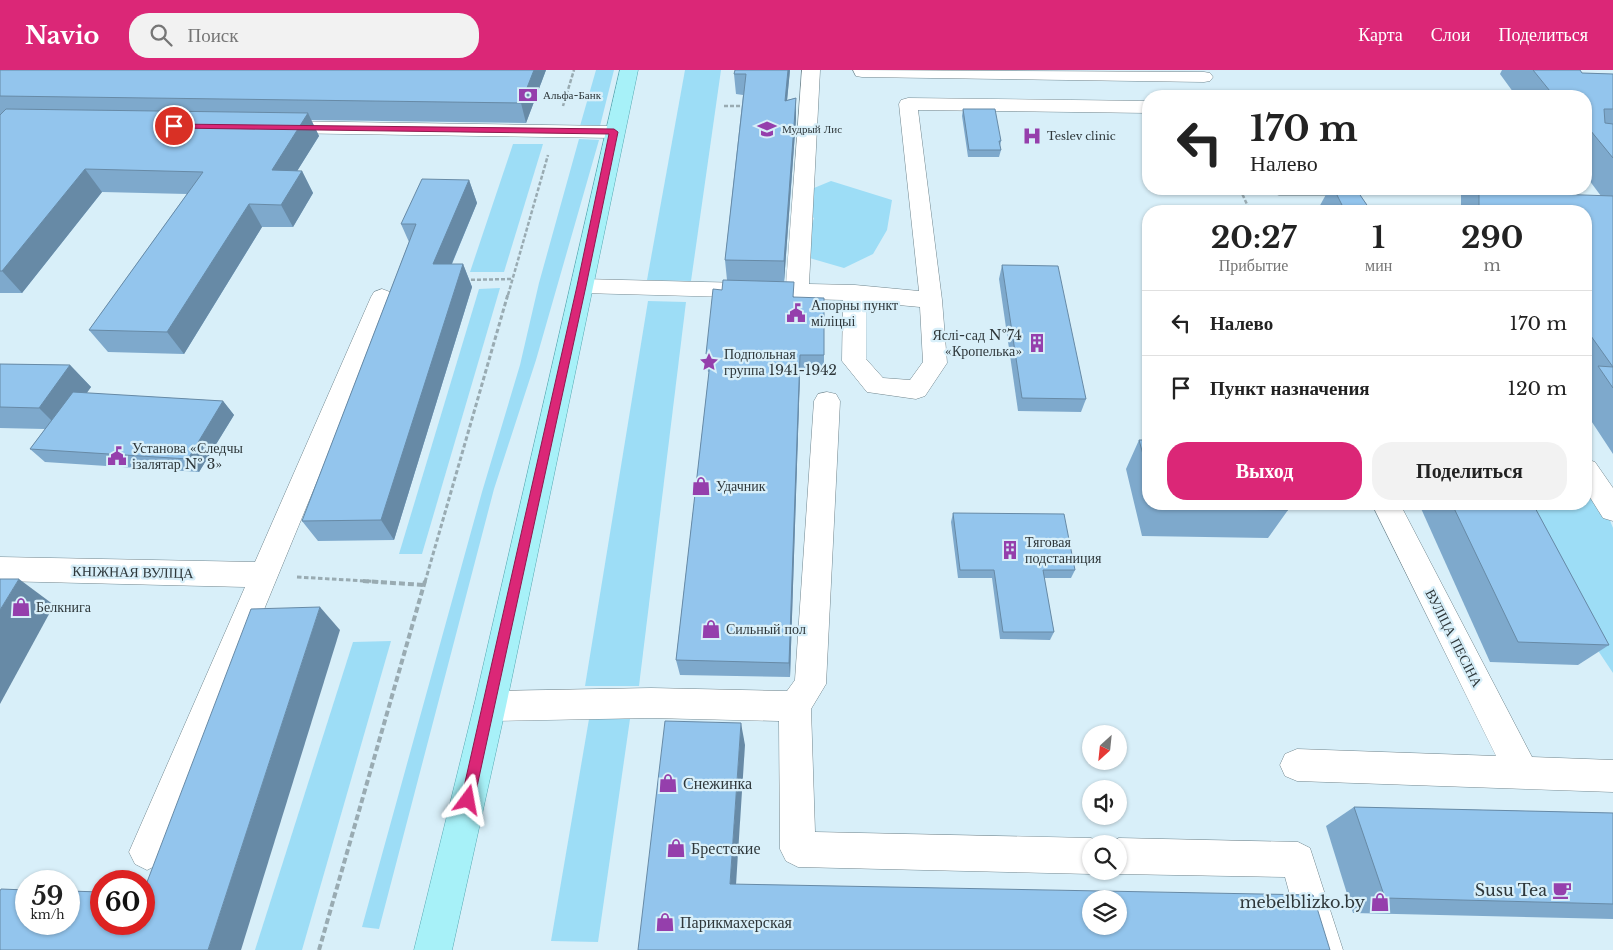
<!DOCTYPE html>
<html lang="ru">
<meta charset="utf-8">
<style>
:root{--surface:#fff;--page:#f2f2f2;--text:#222;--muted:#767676;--line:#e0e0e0;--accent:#db2777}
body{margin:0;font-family:"Libre Baskerville",serif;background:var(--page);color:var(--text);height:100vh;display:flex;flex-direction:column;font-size:19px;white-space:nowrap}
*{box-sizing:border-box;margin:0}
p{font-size:16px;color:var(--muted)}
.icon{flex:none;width:28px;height:28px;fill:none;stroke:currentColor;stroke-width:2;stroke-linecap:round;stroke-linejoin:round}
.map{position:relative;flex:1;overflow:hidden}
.details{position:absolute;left:1142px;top:135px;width:450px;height:305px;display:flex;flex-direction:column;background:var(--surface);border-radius:20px;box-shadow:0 1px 4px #0004}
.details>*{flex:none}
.banner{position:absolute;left:1142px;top:20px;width:450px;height:105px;border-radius:20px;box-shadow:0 1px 4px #0004;background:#fff;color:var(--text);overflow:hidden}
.needle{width:32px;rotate:207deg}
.fabs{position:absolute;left:1082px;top:655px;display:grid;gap:10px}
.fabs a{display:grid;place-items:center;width:45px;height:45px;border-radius:50%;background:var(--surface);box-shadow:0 1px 4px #0004;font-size:25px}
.speed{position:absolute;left:15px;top:800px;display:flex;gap:10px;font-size:25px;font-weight:700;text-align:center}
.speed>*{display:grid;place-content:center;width:65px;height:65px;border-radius:50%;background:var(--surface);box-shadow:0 1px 4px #0004;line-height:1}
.speed small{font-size:12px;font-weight:400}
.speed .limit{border:8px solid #d22;background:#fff;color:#111}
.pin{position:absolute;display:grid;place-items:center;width:42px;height:42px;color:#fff;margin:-21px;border:2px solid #fff;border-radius:50%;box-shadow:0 1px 5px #0007}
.me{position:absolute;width:55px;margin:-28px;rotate:13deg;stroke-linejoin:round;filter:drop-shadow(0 0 4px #0008)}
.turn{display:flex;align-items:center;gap:18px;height:105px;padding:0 25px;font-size:22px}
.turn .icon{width:65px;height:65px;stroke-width:2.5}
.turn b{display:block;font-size:35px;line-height:42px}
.eta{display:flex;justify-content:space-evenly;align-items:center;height:85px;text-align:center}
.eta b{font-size:30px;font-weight:800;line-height:35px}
.primary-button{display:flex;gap:10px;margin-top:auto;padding:10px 25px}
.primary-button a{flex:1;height:58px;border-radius:20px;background:var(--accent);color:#fff;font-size:20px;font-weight:800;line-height:58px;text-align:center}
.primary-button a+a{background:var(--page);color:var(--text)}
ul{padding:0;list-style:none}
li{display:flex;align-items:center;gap:15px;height:65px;padding:0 25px;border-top:1px solid var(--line)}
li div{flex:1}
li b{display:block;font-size:19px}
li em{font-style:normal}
header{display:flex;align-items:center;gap:30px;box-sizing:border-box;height:70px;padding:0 25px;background:var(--accent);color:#fff}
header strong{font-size:24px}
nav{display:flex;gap:28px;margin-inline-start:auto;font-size:18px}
.search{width:350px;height:45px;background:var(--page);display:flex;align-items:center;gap:12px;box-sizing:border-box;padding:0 18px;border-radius:20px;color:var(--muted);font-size:19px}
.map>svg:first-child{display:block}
.green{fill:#9dddf6}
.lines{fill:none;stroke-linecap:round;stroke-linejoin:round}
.minor-casing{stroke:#71868e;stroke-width:1}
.major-casing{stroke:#57a9b3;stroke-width:1}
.path-far2{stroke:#99abb2;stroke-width:2.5;stroke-dasharray:4 2;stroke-linecap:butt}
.path-far1{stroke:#99abb2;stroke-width:3;stroke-dasharray:4.5 2.5;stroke-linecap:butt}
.path{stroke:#99abb2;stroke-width:4;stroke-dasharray:6 3;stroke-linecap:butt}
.minor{fill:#fff;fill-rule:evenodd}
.major{fill:#a7f1f8;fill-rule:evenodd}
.wall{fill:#7ea9cc}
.shaded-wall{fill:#678aa6}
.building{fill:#93c5ed;stroke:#678aa6;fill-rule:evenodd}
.route{fill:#db2777;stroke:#8e194d}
.labels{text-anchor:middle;stroke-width:4.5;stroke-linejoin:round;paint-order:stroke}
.far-poi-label{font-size:11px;fill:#2e373a;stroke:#d8eff9;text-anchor:start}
.poi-label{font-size:14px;fill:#2e373a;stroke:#d8eff9;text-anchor:start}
.street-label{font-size:14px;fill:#2e373a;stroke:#d8eff9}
.near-poi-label{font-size:16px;fill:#2e373a;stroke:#d8eff9;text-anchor:start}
</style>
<header>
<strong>Navio</strong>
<div class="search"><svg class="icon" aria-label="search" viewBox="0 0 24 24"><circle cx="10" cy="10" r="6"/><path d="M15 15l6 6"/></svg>Поиск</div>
<nav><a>Карта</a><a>Слои</a><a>Поделиться</a></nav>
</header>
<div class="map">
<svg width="1613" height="880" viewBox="0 0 1613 880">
<rect width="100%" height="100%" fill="#d8eff9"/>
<g class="green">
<polygon points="596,0 614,0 600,56 580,56"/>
<polygon points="685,0 721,0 691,211 647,210"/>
<polygon points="579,69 599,70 536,290 494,419 379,859 362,857 482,422 520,295 539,213"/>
<polygon points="513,74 543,74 504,202 470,202"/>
<polygon points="831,111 892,130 887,160 873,184 844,198 806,187 809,162 814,148 798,137 814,118"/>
<polygon points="500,218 422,484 399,484 479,219"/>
<polygon points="648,231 686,232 639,616 585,616"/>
<polygon points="1586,423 1607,443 1613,458 1613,603 1591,570 1524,434 1586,434"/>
<polygon points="391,571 302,880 255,880 353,572"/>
<polygon points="589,649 630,649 598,872 551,871"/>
</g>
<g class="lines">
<g class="minor-casing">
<g id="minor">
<path d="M802,0h18l-11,214 46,1 64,6 -20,-187 2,-4 7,-2 241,3v12l-231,-3 24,190 5,63 -22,33 -9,3 -49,-7 -25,-31 1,-61 -261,-7 -8,-2 -3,-5 3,-5 8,-2 204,5zM866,232l54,5 3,55 -13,18 -27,-2 -17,-19z"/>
<polygon points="853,0 1204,2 1210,3 1213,7 1210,11 1204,12 862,7 856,6"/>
<polygon points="279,51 614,56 621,58 624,62 621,66 614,68 279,63 272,61 270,57 272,53"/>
<polygon points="1269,119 1359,119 1356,123 1349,125 1279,125 1272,123"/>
<polygon points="382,219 390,222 393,227 159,794 147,800 135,794 129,782 245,517 0,511 0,487 255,492 371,227 374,222"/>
<polygon points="827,322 836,324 840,331 826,614 811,639 815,762 1091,768 1104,774 1091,774 1091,801 1097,801 1091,804 798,797 786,791 780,779 779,651 651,648 490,651 479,647 474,636 479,625 490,621 651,618 787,621 795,610 814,331 818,324"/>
<polygon points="1586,389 1595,392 1613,418 1613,451 1603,448 1586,421"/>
<polygon points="1372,434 1400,434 1532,687 1613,690 1613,722 1297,711 1285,706 1280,695 1285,684 1297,679 1496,686"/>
<polygon points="1119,768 1298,772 1310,778 1343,880 1305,880 1285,807 1119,804 1113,801 1119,801 1119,774 1106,774"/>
</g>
</g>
<g class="major-casing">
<polygon id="major" points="620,0 638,0 506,636 452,880 414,880 474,636"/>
</g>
<g class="path-far2">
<polyline points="563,36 574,0"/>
<polyline points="724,36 745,36"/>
<polyline points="1240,119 1250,141"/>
<polyline points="465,210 512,209"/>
<polyline points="508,225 548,85"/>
</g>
<g class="path-far1">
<polyline points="297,507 383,512"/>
<polyline points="425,512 508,224"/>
</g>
<g class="path">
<polyline points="363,511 424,515"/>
<polyline points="319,880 425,511"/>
</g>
<use href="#minor" class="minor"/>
<use href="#major" class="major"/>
</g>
<g class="wall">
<polygon points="0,0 546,0 526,53 311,50 319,66 297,101 302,101 313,123 293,157 262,157 184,284 108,282 89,260 187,124 102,122 22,223 0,223"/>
<polygon points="790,0 787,30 796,28 796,49 784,212 794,227 824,285 824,304 800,303 790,607 680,605 676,590 709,302 708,302 706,284 722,220 727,210 725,190 743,25 736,24 734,4"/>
<polygon points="1502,0 1580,0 1582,3 1613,4 1613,384 1586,343 1586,141 1461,141 1461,119 1549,119 1553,124 1601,126 1586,106 1586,26 1516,26 1500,4"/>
<polygon points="963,39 1001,71 1000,76 1001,80 999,87 968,87 962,46"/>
<polygon points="469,110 477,133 452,194 463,194 472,217 394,470 318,471 302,451 409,172 401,154"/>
<polygon points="1329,119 1356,119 1371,141 1319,141 1318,139"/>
<polygon points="1002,195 1086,329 1081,342 1018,341 999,209"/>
<polygon points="0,294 70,295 91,317 86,323 223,331 234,345 199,402 45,392 30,379 45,359 0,358"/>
<polygon points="1139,370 1149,370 1149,434 1286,434 1288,440 1268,468 1142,466 1126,399"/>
<polygon points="1419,434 1533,434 1609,575 1578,595 1490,592"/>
<polygon points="953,443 1075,500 1071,508 1044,508 1054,562 1050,570 1000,569 992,508 958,508 951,452"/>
<polygon points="1354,737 1613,743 1613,849 1353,843 1326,756"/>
</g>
<g class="shaded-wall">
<polygon points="534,0 546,0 526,53 521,33"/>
<polygon points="788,0 790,0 785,51 785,31"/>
<polygon points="796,28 796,49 784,212 784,191"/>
<polygon points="308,43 319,66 284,122 272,100"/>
<polygon points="85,99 102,122 22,223 2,201"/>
<polygon points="302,101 313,123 293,157 281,135"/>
<polygon points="469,110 477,133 442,217 433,194"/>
<polygon points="249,134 262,157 184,284 167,262"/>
<polygon points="463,194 472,217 394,470 381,450"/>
<polygon points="800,285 800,303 790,607 789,593"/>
<polygon points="70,295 91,317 61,360 39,338"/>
<polygon points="223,331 234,345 199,402 188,389"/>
<polygon points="19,509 54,535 0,634 0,540"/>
<polygon points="320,537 340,560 241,880 208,880"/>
<polygon points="741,653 745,675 735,830 730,814"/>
</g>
<g class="building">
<polygon points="0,0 534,0 521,33 0,26"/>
<polygon points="735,0 788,0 785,31 796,28 784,191 725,190 746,4 734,4"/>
<polygon points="1533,0 1580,0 1582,3 1613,4 1613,39 1604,39 1605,53 1613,54 1613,88 1586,55 1586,26 1554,26"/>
<polygon points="6,39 308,43 272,100 302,101 281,135 249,134 167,262 89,260 203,102 85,99 2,201 0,201 0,45"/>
<polygon points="963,39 995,39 1001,71 999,71 1001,80 969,80"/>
<polygon points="422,109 469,110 433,194 463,194 381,450 302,451 416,154 401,154"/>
<polygon points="1334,119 1356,119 1371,141 1345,141"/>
<polygon points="1479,119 1549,119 1553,124 1613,126 1613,318 1598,296 1613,297 1586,259 1586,141 1479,141"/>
<polygon points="1002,195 1058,196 1086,329 1022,328"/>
<polygon points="723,210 794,212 793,227 824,228 824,285 800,285 789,593 676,590 711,284 706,284 713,219 722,220"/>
<polygon points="0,294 70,295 39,338 0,337"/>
<polygon points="73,322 223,331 188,389 30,379"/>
<polygon points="1139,370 1149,370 1149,406"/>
<polygon points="1156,434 1286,434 1288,440 1157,438"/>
<polygon points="1452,434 1533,434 1609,575 1518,572"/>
<polygon points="953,443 1064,444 1075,500 1043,500 1054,562 1003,562 994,500 960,500"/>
<polygon points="0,509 19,509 0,540"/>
<polygon points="320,537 208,880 0,880 0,821 1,819 26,820 26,854 69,854 69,821 101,822 101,854 144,854 144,820 251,539"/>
<path d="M665,651l76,2 -11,161 583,11 17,55h-692zM1091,829h28v27h-28z"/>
<polygon points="1354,737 1613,743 1613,834 1385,828"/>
</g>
<polygon class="route" points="172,54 614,59 618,62 586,216 473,735 468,737 463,735 461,730 577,216 609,64 174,58 171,56"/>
<defs>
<g id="bank-bare" transform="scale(1.5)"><path d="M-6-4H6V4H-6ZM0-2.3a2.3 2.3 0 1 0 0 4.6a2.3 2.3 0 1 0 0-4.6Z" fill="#953fac" stroke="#d8eff9" stroke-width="2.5" paint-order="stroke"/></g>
<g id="school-bare" transform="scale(1.5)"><path d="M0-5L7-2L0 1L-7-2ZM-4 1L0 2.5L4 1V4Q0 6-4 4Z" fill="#953fac" stroke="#d8eff9" stroke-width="2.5" paint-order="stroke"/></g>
<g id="hospital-bare" transform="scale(1.5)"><path d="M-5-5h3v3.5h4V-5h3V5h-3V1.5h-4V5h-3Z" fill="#953fac" stroke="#d8eff9" stroke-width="2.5" paint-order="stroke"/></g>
<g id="civic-bare" transform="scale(1.5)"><path d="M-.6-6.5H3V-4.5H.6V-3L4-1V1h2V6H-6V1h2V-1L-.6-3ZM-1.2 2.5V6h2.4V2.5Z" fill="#953fac" stroke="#d8eff9" stroke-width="2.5" paint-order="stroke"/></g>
<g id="building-bare" transform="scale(1.5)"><path d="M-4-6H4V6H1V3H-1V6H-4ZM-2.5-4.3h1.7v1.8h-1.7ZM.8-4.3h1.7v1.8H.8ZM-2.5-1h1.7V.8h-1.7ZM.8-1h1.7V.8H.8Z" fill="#953fac" stroke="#d8eff9" stroke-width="2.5" paint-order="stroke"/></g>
<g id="sight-bare" transform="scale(1.5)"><path d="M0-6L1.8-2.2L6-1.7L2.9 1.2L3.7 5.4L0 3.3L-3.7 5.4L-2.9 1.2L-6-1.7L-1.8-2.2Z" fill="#953fac" stroke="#d8eff9" stroke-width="2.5" paint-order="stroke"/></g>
<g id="shop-bare" transform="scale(1.5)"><path d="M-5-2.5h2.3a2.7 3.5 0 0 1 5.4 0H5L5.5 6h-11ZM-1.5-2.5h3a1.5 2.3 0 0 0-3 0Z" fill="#953fac" stroke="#d8eff9" stroke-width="2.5" paint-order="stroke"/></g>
<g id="cafe-bare" transform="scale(1.5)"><path d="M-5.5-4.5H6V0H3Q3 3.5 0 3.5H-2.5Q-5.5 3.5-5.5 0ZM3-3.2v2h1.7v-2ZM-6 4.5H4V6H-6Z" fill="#953fac" stroke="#d8eff9" stroke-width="2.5" paint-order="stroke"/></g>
</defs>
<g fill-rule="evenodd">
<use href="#bank-bare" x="528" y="25"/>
<use href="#school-bare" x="767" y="59"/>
<use href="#hospital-bare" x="1032" y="66"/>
<use href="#civic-bare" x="796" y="243"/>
<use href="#building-bare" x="1037" y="273"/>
<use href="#sight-bare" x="709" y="292"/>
<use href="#civic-bare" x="117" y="386"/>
<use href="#shop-bare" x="701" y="416"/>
<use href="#building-bare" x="1010" y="480"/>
<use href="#shop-bare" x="21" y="537"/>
<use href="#shop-bare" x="711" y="559"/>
<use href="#shop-bare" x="668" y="713"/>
<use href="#shop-bare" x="676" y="778"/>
<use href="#cafe-bare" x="1562" y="820"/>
<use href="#shop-bare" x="1380" y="832"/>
<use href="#shop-bare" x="665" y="852"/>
</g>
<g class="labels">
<g class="far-poi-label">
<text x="543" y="29">Альфа-Банк</text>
<text x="782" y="63">Мудрый Лис</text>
<text x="1047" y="70">Teslev clinic</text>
</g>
<g class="poi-label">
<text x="811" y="240">Апорны пункт<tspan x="811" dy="16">міліцыі</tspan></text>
<text x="1022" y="270" text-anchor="end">Яслі-сад №74<tspan x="1022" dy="16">«Кропелька»</tspan></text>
<text x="724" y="289">Подпольная<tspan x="724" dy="16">группа 1941-1942</tspan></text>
<text x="132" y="383">Установа «Следчы<tspan x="132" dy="16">ізалятар № 3»</tspan></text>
<text x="716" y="421">Удачник</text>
<text x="1025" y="477">Тяговая<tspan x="1025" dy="16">подстаниция</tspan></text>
<text x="36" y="542">Белкнига</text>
<text x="726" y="564">Сильный пол</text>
</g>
<g class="street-label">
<text transform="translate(133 502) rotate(1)" y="5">КНІЖНАЯ ВУЛІЦА</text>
<text transform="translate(1454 568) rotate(63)" y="5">ВУЛІЦА ПЕСІНА</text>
</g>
<g class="near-poi-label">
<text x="683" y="719">Снежинка</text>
<text x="691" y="784">Брестские</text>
<text x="1547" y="826" text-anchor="end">Susu Tea</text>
<text x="1365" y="838" text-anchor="end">mebelblizko.by</text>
<text x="680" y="858">Парикмахерская</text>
</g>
</g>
</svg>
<div class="fabs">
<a><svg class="needle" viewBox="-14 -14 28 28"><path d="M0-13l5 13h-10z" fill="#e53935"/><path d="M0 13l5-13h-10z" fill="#767676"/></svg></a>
<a><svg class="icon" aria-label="sound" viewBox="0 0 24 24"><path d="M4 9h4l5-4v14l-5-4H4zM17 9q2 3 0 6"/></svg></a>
<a><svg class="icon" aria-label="search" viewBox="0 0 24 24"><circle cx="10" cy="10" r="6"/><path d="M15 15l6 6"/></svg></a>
<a><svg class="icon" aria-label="layers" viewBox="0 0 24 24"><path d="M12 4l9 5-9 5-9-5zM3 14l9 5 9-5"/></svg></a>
</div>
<div class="speed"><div>59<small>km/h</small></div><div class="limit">60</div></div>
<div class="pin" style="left:174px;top:56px;background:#d93025"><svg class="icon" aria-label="arrive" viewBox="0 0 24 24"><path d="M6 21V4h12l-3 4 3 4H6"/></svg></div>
<svg class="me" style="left:468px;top:730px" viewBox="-20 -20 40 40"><path d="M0-17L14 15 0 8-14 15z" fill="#db2777" stroke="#fff" stroke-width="4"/></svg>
<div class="banner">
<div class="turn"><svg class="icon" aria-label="left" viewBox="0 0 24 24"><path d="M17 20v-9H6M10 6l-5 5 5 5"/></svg><div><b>170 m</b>Налево</div></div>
</div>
<section class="details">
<div class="eta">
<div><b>20:27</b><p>Прибытие</p></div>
<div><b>1</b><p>мин</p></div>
<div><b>290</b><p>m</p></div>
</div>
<ul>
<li><svg class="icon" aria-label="left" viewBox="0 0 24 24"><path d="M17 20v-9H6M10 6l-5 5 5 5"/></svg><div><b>Налево</b></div><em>170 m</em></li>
<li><svg class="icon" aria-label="arrive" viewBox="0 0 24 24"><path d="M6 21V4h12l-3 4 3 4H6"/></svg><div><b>Пункт назначения</b></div><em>120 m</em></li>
</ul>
<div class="primary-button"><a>Выход</a><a>Поделиться</a></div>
</section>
</div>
